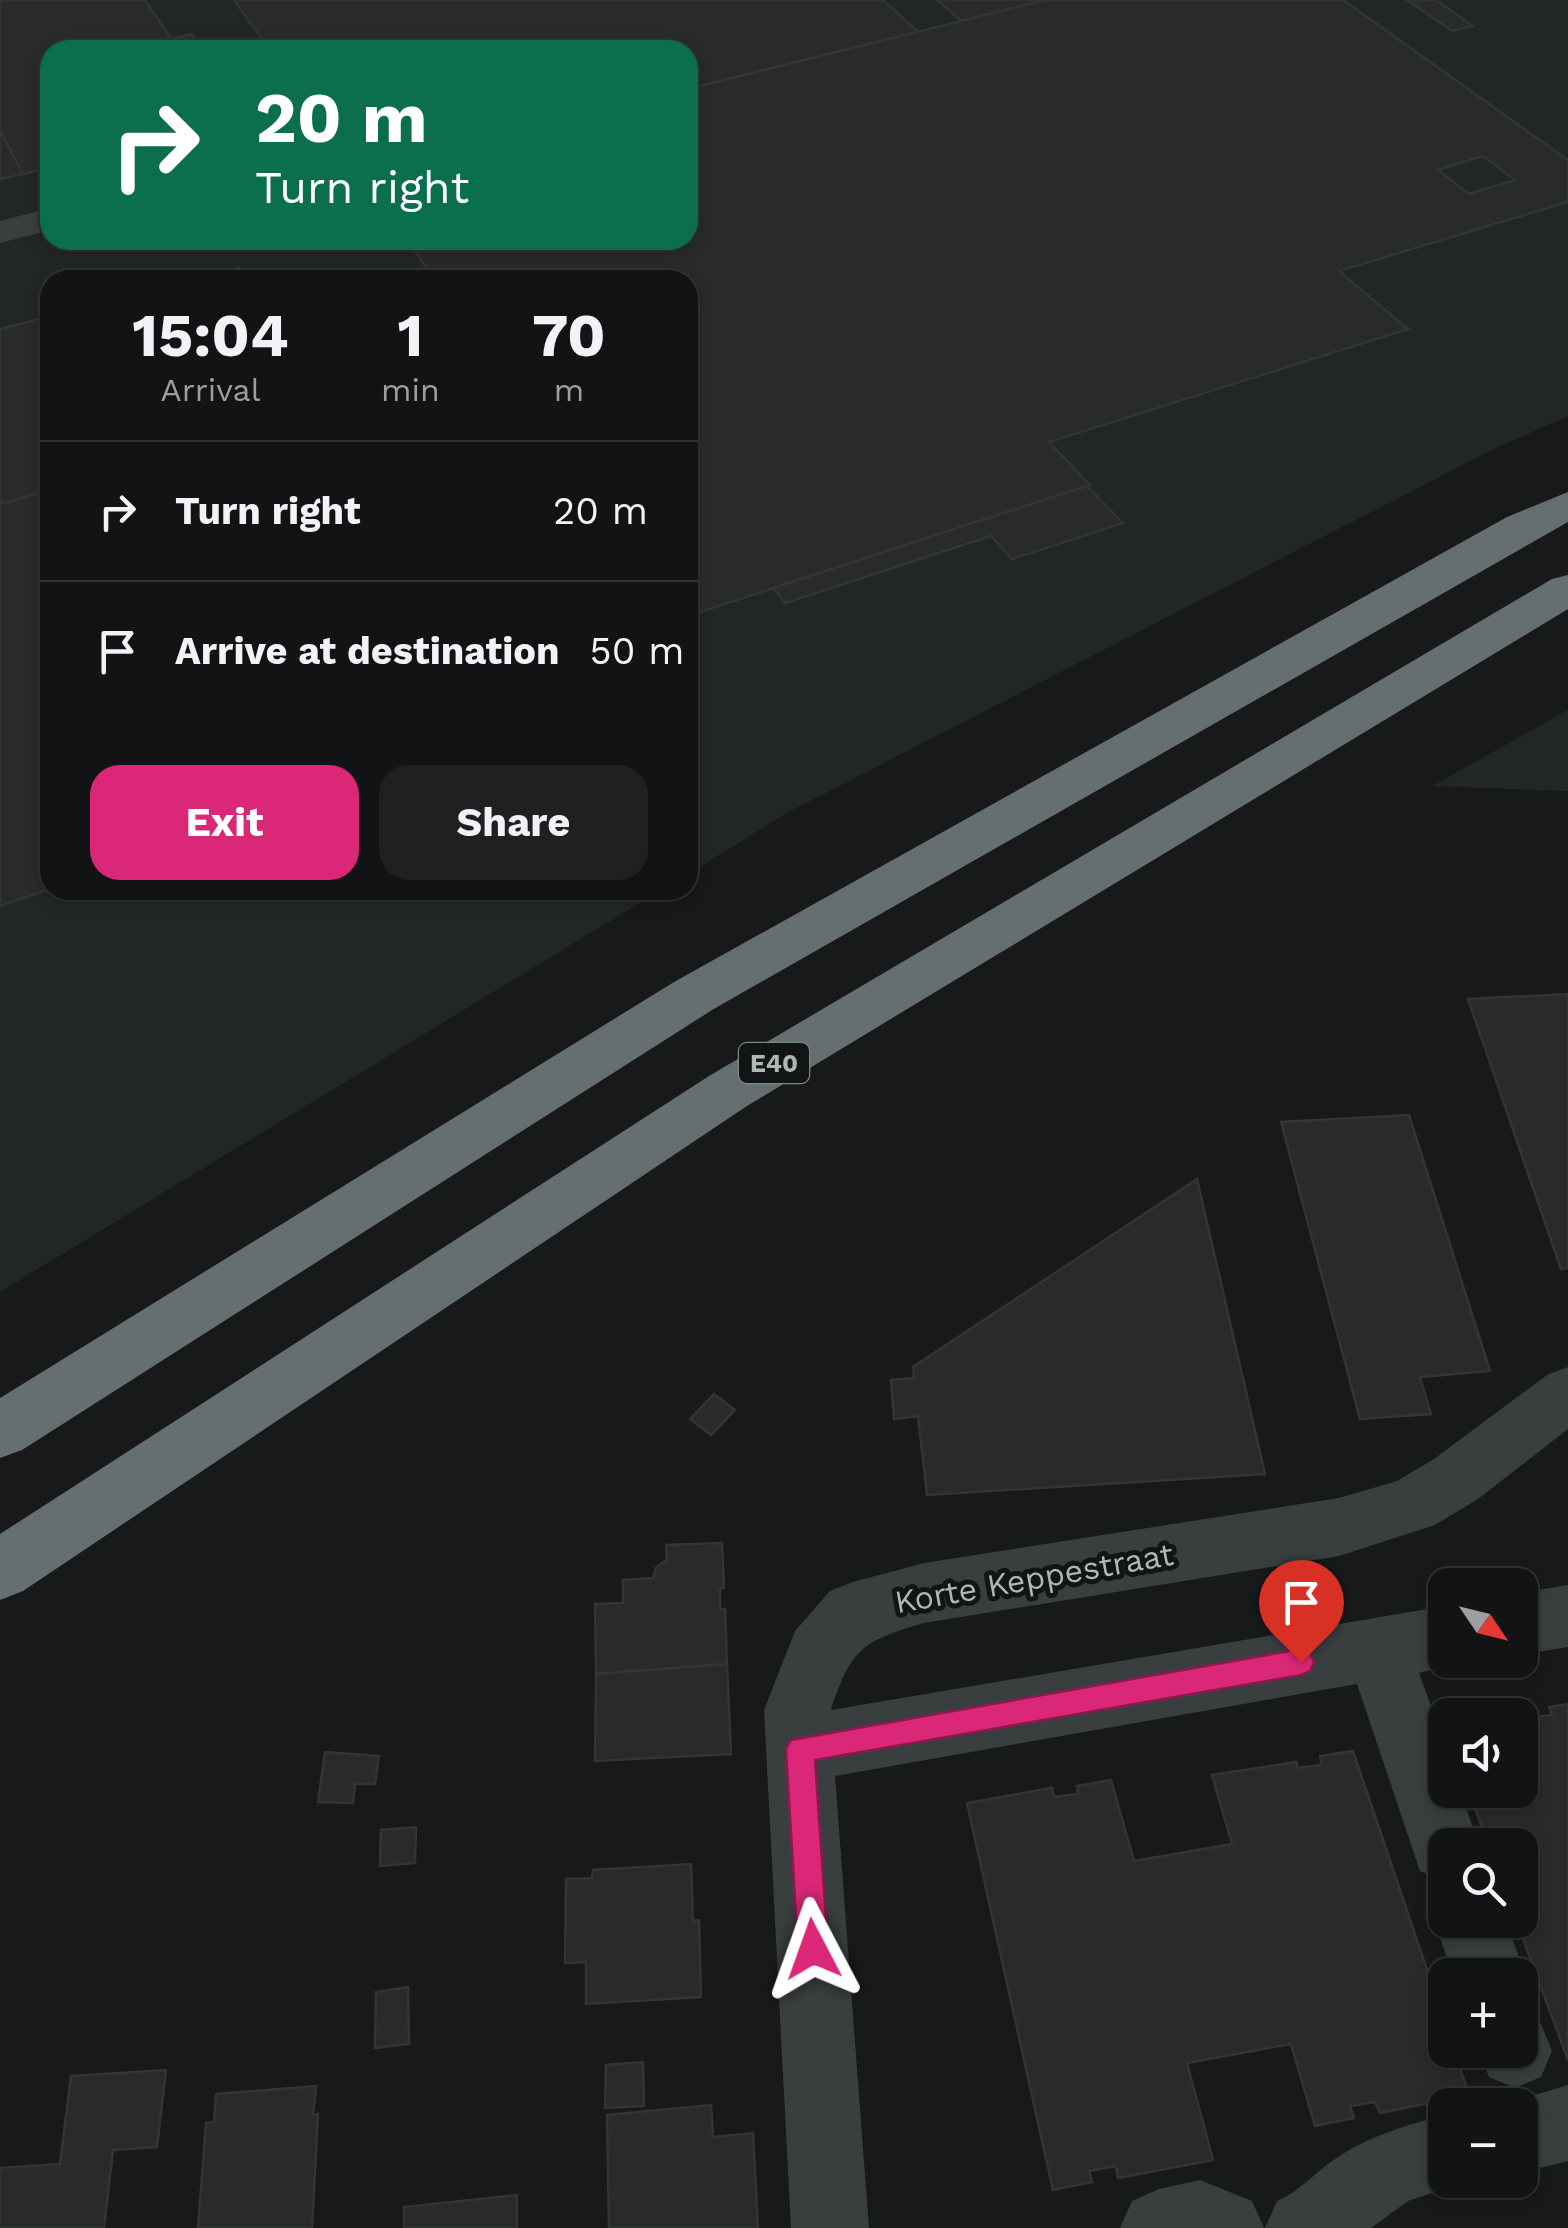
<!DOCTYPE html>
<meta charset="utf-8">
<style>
:root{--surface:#111314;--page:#1e2022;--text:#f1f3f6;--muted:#9c9ea0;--line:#303234;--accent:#db2777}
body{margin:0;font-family:"Work Sans",sans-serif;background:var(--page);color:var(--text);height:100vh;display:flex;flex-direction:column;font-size:38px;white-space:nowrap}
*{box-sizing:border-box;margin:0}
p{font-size:32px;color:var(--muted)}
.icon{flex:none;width:55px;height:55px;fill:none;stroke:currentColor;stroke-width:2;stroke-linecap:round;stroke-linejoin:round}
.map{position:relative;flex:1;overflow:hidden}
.sheet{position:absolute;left:40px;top:270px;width:658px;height:630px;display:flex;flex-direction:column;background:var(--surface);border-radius:30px;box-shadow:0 5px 15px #0003,0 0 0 2px var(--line)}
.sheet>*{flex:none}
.guide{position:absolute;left:40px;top:40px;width:658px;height:210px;border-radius:30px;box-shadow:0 5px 15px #0003,0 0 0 2px var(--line);background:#0b6e4f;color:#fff;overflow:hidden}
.needle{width:65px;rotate:125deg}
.tools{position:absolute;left:1428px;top:1568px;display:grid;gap:20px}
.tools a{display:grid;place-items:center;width:110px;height:110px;border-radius:20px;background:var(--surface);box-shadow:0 5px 15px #0003,0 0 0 2px var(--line);font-size:50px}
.pin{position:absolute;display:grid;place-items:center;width:85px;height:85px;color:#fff;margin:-102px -42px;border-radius:50% 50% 50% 0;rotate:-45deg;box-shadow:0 0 10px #0007}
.pin .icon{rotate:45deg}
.me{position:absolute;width:110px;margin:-55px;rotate:356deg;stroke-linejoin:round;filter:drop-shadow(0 0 8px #0008)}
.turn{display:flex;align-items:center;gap:35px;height:210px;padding:0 50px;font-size:45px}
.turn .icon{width:130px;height:130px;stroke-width:2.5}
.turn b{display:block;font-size:70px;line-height:85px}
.eta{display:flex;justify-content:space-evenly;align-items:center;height:170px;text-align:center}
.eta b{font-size:60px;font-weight:700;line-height:70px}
.primary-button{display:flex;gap:20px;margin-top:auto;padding:20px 50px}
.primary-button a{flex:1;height:115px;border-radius:30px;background:var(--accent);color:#fff;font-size:40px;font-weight:700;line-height:115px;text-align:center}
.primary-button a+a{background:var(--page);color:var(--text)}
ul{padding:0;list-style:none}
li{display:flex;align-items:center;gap:30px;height:140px;padding:0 50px;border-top:2px solid var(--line)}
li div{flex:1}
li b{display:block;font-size:38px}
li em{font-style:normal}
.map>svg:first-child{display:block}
.built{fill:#232627;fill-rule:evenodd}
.building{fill:#282a2b;stroke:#323536;stroke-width:2.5;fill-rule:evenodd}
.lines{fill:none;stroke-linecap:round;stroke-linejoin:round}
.minor{fill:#393e3f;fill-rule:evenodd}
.highway{fill:#656f6f;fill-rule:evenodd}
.route{fill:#db2777;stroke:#8e194d;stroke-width:2.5}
.labels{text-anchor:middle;stroke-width:10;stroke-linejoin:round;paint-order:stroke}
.shield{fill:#121415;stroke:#7c8887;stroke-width:2.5}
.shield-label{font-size:25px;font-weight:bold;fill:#aab9b8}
.near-street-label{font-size:32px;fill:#aab9b8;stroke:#121415}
</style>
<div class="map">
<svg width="1568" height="2228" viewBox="0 0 1568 2228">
<rect width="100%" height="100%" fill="#17191a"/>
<g class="built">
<path d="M0,0h1568v416l-76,34 -705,363 -99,61v-594h-638v610h611l-661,402zM50,50h638v190h-638z"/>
<polygon points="1568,710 1568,791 1432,786"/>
</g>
<g class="building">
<polygon points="0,0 145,0 171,39 192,34 202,50 50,50 50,167 23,174 0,131"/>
<polygon points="234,0 883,0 918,32 688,89 688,50 270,50"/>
<polygon points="937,0 1046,0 961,21"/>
<path d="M1046,0h297l225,160v42l-229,69 69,58 -359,113 41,43 -402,131v-336h-253l-28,-40h281v-151zM1483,156l32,24 -46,14 -31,-24z"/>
<polygon points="1407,0 1436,0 1473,26 1452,31"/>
<polygon points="0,131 23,174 0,179"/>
<polygon points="239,268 246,280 192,280"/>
<polygon points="50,316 50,490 0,504 0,329"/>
<polygon points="1087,486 1123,523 1012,559 991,536 785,603 773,588"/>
<polygon points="50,490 50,889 0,906 0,504"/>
<polygon points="1568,994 1568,1268 1561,1269 1468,999"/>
<polygon points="1409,1115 1490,1371 1420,1377 1431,1414 1360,1419 1281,1122"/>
<polygon points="1197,1179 1265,1474 927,1495 918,1416 894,1419 891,1380 914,1378 913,1367"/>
<polygon points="714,1394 735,1410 711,1435 690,1419"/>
<polygon points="722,1543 724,1588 720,1589 720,1609 725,1609 727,1664 596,1674 595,1604 623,1603 623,1580 653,1578 656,1568 667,1559 666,1545"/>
<polygon points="727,1664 731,1754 595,1761 596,1674"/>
<polygon points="1568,1704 1568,2060 1516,1920 1520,1920 1520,1845 1489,1845 1468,1790 1520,1790 1520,1715 1504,1715 1526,1711 1528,1718 1552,1715 1549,1707"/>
<polygon points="1353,1751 1445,2023 1445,2050 1454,2050 1469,2095 1380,2113 1375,2102 1350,2106 1354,2118 1315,2126 1291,2044 1187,2063 1213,2160 1118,2178 1116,2166 1089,2171 1092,2182 1053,2190 967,1803 1052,1788 1054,1797 1078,1794 1077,1786 1111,1780 1134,1861 1232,1844 1212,1775 1296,1762 1298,1768 1322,1765 1320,1756"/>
<polygon points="325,1752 379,1756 375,1784 355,1784 353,1803 318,1802"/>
<polygon points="416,1827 415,1863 380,1866 381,1830"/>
<polygon points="691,1864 693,1921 699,1920 701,1997 586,2004 586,1962 565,1963 566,1879 592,1878 593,1870"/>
<polygon points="408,1987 409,2044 375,2048 376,1992"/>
<polygon points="643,2062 644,2106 605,2108 606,2065"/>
<polygon points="166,2070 157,2147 113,2150 104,2228 0,2228 0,2168 60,2164 71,2076"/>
<polygon points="316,2086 313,2115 318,2114 312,2228 198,2228 206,2123 214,2122 216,2094"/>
<polygon points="711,2105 713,2137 753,2133 758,2228 609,2228 607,2115"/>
<polygon points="517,2195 517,2228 404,2228 404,2207"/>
</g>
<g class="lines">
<g class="minor">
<polygon points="50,208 50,230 0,243 0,221"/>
<path d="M1568,1367v62l-90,70 -43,26 -96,31 -415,67c-61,18 -73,25 -93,87l614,-104v54h21l-47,13 26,73v44h15l19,55h-34v36l-25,-10 -63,-187 -522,92 34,452h-78l-27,-518 31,-79 35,-40 23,-9 71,-19 415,-65 58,-17 37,-22 113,-84z"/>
<polygon points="1568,1585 1568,1647 1520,1655 1520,1593"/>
<polygon points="1445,1895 1445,1920 1506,1920 1525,1975 1520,1987 1520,1975 1453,1975 1434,1920"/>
<polygon points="1520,2015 1541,2024 1552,2051 1541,2077 1515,2088 1489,2077 1478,2050 1520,2050"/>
<polygon points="1568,2085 1568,2161 1520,2173 1520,2105 1501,2105"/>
<path d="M1445,2115v65h26l-63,21 -37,27h-106l12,-27c25,-11 41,-32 64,-46 31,-20 69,-31 104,-40z"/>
<polygon points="1200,2180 1252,2201 1264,2228 1120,2228 1132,2201 1159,2189"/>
</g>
<g class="highway">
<polygon points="1568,492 1568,522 712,1010 22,1450 0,1458 0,1398 674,982 1507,517"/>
<polygon points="1568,575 1568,609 747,1106 23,1591 0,1600 0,1534 709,1076 1552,579"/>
</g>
</g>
<polygon class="route" points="1301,1649 1310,1653 1314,1662 1310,1671 1301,1675 815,1760 828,1949 823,1959 813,1964 803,1959 798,1949 786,1749 791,1740"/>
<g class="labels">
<rect class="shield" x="739" y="1043" width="70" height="40" rx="8"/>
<g class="shield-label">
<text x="774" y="1072">E40</text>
</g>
<g class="near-street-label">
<text transform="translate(1034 1578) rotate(-10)" y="11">Korte Keppestraat</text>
</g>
</g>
</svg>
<div class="tools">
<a><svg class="needle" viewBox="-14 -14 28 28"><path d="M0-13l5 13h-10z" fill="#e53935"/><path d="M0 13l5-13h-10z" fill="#9c9ea0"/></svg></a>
<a><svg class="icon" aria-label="sound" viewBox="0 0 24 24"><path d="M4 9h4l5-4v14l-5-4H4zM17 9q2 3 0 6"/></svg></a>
<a><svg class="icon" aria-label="search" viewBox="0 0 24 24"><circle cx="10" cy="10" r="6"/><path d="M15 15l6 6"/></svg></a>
<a>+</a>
<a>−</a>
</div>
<div class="pin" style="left:1301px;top:1662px;background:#d93025"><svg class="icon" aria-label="arrive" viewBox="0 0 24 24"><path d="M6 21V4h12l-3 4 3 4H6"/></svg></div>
<svg class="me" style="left:813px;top:1949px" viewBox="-20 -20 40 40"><path d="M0-17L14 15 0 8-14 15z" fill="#db2777" stroke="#fff" stroke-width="4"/></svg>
<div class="guide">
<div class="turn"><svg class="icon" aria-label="right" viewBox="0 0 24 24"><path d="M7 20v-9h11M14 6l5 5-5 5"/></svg><div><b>20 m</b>Turn right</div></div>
</div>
<section class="sheet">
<div class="eta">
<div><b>15:04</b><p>Arrival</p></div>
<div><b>1</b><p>min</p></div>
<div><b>70</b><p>m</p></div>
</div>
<ul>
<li><svg class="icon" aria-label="right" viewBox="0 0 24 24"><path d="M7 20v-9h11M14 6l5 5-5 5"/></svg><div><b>Turn right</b></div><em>20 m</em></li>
<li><svg class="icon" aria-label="arrive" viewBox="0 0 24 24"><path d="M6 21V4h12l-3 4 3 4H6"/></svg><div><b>Arrive at destination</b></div><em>50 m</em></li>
</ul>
<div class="primary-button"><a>Exit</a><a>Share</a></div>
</section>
</div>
